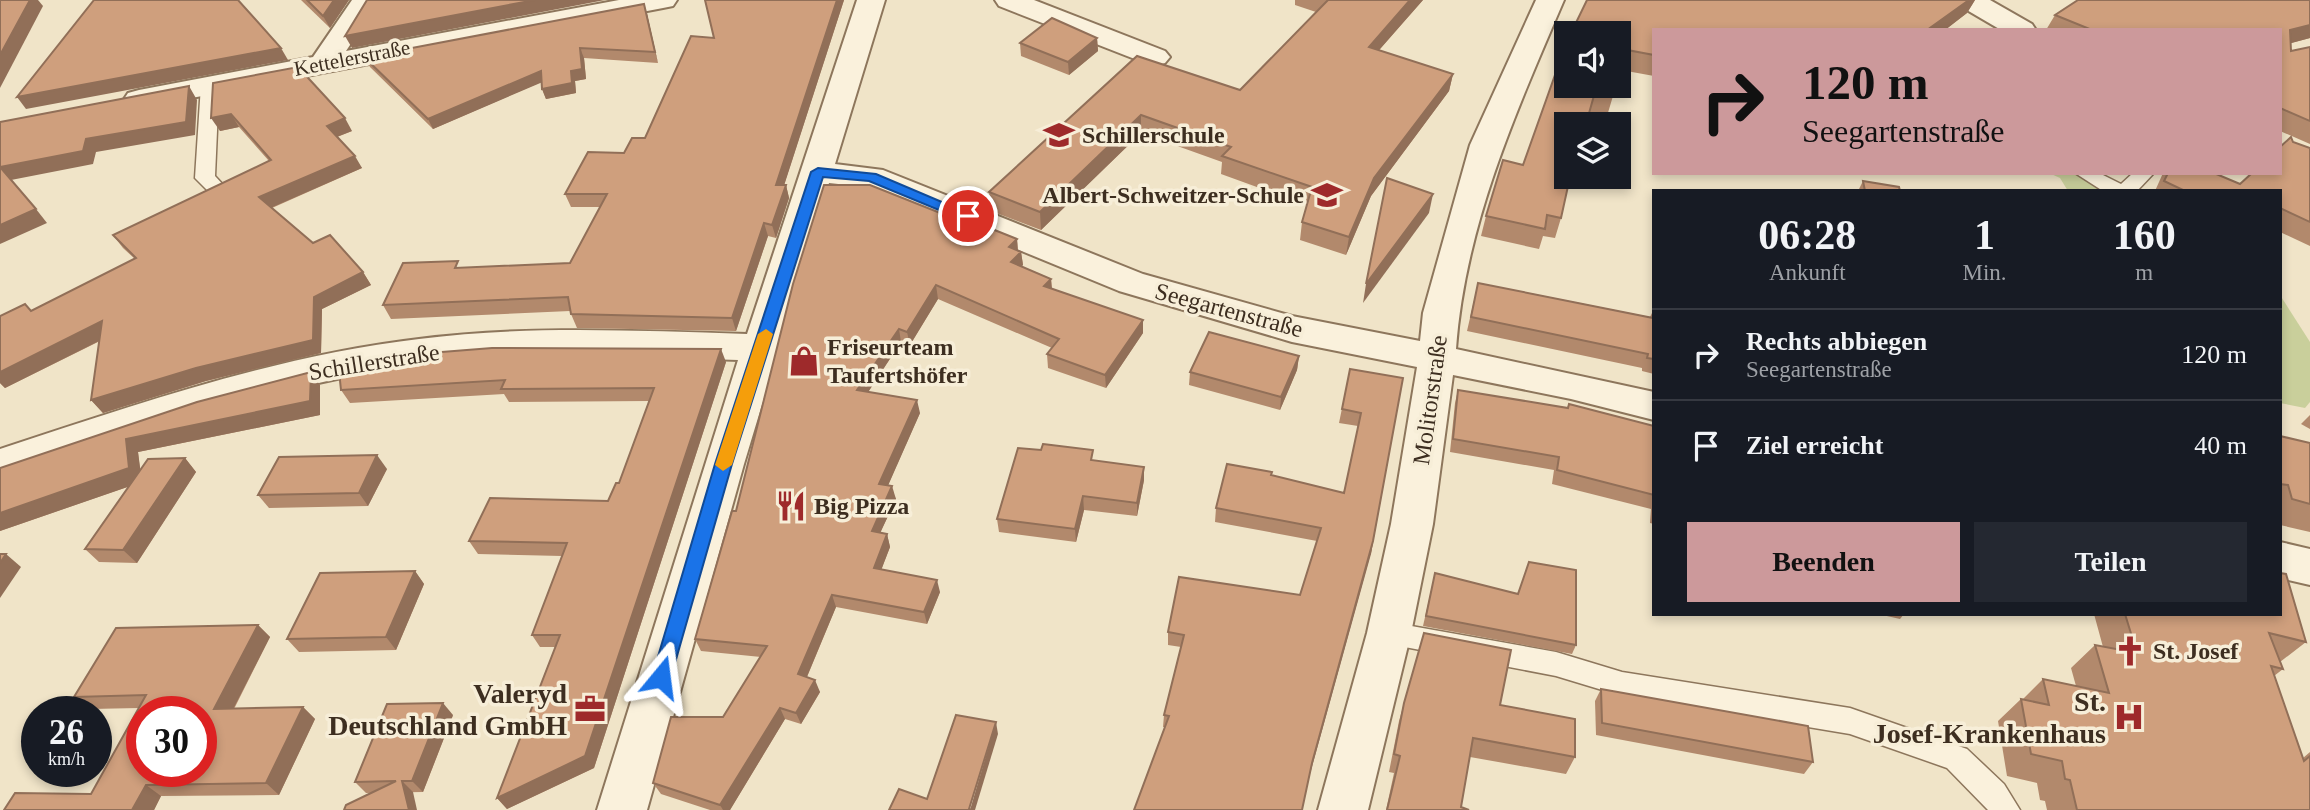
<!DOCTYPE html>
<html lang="de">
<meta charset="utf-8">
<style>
:root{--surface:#171b24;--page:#242831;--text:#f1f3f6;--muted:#9ea1a6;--line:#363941;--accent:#cc999b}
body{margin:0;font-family:Georgia,serif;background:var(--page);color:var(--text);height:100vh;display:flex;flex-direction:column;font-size:26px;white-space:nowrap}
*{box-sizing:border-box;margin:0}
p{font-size:23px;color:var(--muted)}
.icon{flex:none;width:38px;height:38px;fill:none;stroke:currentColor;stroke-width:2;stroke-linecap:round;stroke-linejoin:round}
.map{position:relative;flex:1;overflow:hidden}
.sheet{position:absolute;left:1652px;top:189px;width:630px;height:427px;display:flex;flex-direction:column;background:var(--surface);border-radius:0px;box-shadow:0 4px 10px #0003}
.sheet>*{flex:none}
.hud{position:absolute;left:1652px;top:28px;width:630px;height:147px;border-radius:0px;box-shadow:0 4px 10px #0003;background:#cc999b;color:#111;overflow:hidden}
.buttons{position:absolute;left:1554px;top:21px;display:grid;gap:14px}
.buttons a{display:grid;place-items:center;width:77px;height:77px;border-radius:0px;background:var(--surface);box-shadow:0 4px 10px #0003;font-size:35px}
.speed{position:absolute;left:21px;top:696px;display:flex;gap:14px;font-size:35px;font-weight:700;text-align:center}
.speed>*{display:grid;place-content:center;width:91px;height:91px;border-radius:50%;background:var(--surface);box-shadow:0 4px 10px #0003;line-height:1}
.speed small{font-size:18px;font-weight:400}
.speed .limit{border:10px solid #d22;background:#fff;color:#111}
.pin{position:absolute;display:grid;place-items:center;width:60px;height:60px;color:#fff;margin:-30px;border:4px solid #fff;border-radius:50%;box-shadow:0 2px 7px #0007}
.me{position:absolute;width:77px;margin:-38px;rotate:16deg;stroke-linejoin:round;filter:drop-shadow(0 0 5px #0008)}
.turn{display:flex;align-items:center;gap:24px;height:147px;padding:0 35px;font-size:32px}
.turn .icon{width:91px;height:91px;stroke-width:2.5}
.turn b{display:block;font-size:49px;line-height:60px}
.eta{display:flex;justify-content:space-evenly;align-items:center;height:119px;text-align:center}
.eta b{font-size:42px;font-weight:700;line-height:49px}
.action{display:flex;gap:14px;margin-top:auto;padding:14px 35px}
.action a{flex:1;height:80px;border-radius:0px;background:var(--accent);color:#111;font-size:28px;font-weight:700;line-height:80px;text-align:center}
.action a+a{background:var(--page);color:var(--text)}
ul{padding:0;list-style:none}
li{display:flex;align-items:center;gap:21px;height:91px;padding:0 35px;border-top:2px solid var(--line)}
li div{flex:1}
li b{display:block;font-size:26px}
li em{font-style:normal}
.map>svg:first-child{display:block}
.green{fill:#c9cf9b}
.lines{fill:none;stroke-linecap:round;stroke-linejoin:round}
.lane-casing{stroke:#8d765c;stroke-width:3}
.street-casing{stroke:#8d765c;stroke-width:4}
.lane{fill:#faf1dc;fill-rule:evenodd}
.street{fill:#faf1dc;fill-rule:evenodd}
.wall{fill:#b2896c}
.shaded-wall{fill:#916f58}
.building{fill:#cf9f7d;stroke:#916f58;stroke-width:2;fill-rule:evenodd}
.route{fill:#1a73e8;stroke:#114b97;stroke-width:2}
.slow{fill:#f59e0b}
.labels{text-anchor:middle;stroke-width:7;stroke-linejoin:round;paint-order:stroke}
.far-street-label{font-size:21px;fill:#3d2e20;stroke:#f7eed8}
.poi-label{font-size:24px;font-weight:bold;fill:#3d2e20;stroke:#f7eed8;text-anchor:start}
.street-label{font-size:24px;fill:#3d2e20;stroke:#f7eed8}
.near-poi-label{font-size:28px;font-weight:bold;fill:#3d2e20;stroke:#f7eed8;text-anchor:end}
</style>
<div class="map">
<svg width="2310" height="810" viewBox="0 0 2310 810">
<rect width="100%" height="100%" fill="#f0e4c8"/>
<g class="green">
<polygon points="2049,173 2080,173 2110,191 2068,191 2060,178"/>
<polygon points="2280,295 2310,342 2310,402 2305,408 2280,403"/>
</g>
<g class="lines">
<g class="lane-casing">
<g id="lane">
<polygon points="210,80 219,85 215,176 228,190 218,196 211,194 195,178 201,85"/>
<polygon points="2075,173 2099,173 2121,184 2133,173 2154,173 2137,191 2103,191"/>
<polygon points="1389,622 1556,652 1622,672 1850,708 1967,749 2004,784 2020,810 1988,810 1947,768 1850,734 1622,696 1556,676 1389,644 1380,641 1376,633 1380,625"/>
</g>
</g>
<g class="street-casing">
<g id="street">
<polygon points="352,0 380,0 346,51 619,0 677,0 673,6 663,8 139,108 128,105 124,99 128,93 139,90 313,57"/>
<path d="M857,0h28l-50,164 48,6 260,104 149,42 128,25 3,-28 47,-168 66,-145h28c-48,112 -99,225 -108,349l198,43v28l-83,-21 -118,-24 -20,149 -22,109 -43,177h-50l49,-177 24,-109 26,-157 -125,-25 -173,-51 -253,-104 -37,-4 -85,281 -97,346h-50l141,-450c-106,-3 -213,-8 -318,5 -146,18 -282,71 -420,116v-32c137,-45 275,-93 419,-110 109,-14 219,-8 328,-5z"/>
<polygon points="995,0 1034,0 1165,51 1170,57 1165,63 1155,66 1145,63 999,6"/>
<polygon points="1956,0 1990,0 2032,24 2036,30 2001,30 1960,6"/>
<polygon points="2280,542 2310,549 2310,585 2280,578"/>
</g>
</g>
<use href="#lane" class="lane"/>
<use href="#street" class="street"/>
</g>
<g class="wall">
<polygon points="301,0 349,0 330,28"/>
<polygon points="705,0 844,0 784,185 786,185 789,198 776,238 768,236 736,331 577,328 571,314 570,311 391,319 383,305 461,268 570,263 600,207 571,207 565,194 645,138 714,38"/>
<polygon points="1295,0 1423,0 1379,50 1453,74 1449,91 1371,196 1346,255 1300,240 1302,222 1307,205 1221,174 1222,162 1141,133 1041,230 991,211 989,192 1137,56 1240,90 1316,12 1295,5"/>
<polygon points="1587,0 1975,0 1967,13 1945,30 1654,30 1654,76 1621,70 1619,77 1619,33 1571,33"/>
<polygon points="2310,0 2310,38 2291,43 2291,51 2310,47 2310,144 2280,131 2280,30 2046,30 2055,15"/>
<polygon points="647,14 658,63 584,58 586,79 575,81 576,93 546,99 542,89 541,82 433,129 370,67 364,57"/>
<polygon points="1097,38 1098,51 1069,75 1021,56 1020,43"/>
<polygon points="1566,44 1616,86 1607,116 1589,112 1566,124 1561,218 1555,238 1543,236 1539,249 1481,236 1486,216 1523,165"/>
<polygon points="213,83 352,131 337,137 362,168 272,208 313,243 363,272 371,285 322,309 321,353 206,381 103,413 91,400 100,341 5,388 0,383 0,316 31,311 135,259 123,248 113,235 269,161 239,127 220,131"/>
<polygon points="2293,142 2310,148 2310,246 2280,232 2280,191 2155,191 2163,173 2214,173 2240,184"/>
<polygon points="1863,181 1900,191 1858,191"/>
<polygon points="963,222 1017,239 1018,251 1021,252 1023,265 1021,266 1051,279 1052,289 1143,333 1106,388 1048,368 1047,354 1052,348 938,299 910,345 901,342 868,392 920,413 888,485 896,499 880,533 887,534 890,547 881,570 940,592 927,624 836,607 807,677 820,692 801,724 785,719 730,810 710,810 661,794 653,783 723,717 761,657 701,651 695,639 736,511"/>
<polygon points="1478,283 1650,317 1654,309 1654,374 1642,371 1642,368 1467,331"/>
<polygon points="1299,356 1297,370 1280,410 1189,385 1190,372"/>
<polygon points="726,362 594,768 507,809 497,798 555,647 540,647 532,635 562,556 478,554 469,541 608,501 619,483 649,401 509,402 504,394 350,403 341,390"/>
<polygon points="1350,369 1403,378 1371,554 1165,727 1163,727 1164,715 1181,647 1168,645 1168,632 1300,595 1317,541 1215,522 1216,508 1271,475 1344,493 1358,426 1339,423"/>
<polygon points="320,385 320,415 138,452 140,470 185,458 196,472 137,563 99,562 85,549 130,486 0,531 0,468"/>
<polygon points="1458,390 1654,426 1654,524 1650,523 1651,509 1552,484 1554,470 1450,452 1455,403"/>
<polygon points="2310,415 2310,429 2301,424"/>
<polygon points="2280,436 2310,443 2310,532 2280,525"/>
<polygon points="1094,461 1144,467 1144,480 1137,516 1084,510 1076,542 999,532 997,519"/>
<polygon points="387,469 368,506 269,508 258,495"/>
<polygon points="415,571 424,584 396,650 299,652 287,639"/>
<polygon points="1435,573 1576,645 1572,654 1423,626"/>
<polygon points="1878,614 1904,614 1900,619"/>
<polygon points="2094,614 2280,614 2306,642 2280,662 2283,669 2274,676 2303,758 2310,752 2310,810 2047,810 2045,801 2040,800 2037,783 2007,776 1998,721 2021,699 2023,699 2043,679 2076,686 2071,668 2095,645 2103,647"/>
<polygon points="258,625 270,637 234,709 303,707 315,719 279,795 161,796 154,810 4,810 91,794 139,708 90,709 74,697"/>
<polygon points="1424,633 1500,705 1575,757 1566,774 1470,757 1461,807 1469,810 1386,810 1394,773 1389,772 1399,721"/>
<polygon points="1601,689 1813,762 1804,774 1596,735 1595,701"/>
<polygon points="453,715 423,792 366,793 355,782"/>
</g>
<g class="shaded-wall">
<polygon points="30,0 38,0 43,6 0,88 0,55"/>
<polygon points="334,0 349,0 330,28 323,16"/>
<polygon points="535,0 605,0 352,48 345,36"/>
<polygon points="837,0 844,0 780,198 776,185"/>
<polygon points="1410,0 1423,0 1366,65 1369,47"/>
<polygon points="1969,0 1975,0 1967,13 1945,30 1927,30"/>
<polygon points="644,4 647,14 658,63 655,52"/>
<polygon points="2310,25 2310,38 2280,46 2290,30"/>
<polygon points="1097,38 1098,51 1069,75 1068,62"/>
<polygon points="281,48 288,60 26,109 17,97"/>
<polygon points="580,48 584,58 586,79 575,81 576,93 546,99 542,89 571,71"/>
<polygon points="541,71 545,81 433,129 428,119"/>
<polygon points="1453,74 1449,91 1371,196 1346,255 1349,237 1374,178"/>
<polygon points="189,86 197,100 195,135 96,152 93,164 11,180 0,167"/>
<polygon points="231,114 239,127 220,131 211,118"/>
<polygon points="1141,115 1141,133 1041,230 1040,212"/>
<polygon points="345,118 352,131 334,138 327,126"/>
<polygon points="355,156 362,168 268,209 259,197"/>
<polygon points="786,185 789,198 776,238 772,225"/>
<polygon points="1433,194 1429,213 1363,303 1366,284"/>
<polygon points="36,209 47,223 0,244 0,225"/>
<polygon points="764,223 768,236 736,331 732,318"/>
<polygon points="1017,239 1018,253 1009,247"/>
<polygon points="1021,252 1023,265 1013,275 1011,262"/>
<polygon points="363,272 371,285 322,309 321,353 206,381 103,413 91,400 314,297"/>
<polygon points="1051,279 1052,292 1044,286"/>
<polygon points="936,285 938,299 910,345 907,332"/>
<polygon points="1143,320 1143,333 1106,388 1105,375"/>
<polygon points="102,321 113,334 5,388 0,383 0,372"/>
<polygon points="899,329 901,342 861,403 857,390"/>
<polygon points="721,349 726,362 594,768 507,809 497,798"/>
<polygon points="1299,356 1297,370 1280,410 1281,397"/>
<polygon points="311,372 320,385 320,415 138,452 142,482 0,531 0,513 126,439"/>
<polygon points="917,400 920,413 883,497 879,484"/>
<polygon points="377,455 387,469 368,506 359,493"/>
<polygon points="185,458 196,472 137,563 123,550"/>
<polygon points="1144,467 1144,480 1137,516 1137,503"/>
<polygon points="892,486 896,499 875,544 872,531"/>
<polygon points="1083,496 1084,510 1076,542 1075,529"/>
<polygon points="887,534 890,547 877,581 874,568"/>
<polygon points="1373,541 1371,554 1310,774 1312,763"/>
<polygon points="6,554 21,567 0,598 0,563"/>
<polygon points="415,571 424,584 396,650 386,637"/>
<polygon points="937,580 940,592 927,624 924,612"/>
<polygon points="832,595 836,607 803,686 798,674"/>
<polygon points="258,625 270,637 227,721 214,709"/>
<polygon points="815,680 820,692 801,724 796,713"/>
<polygon points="443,703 453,715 423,792 412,781"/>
<polygon points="303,707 315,719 279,795 266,783"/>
<polygon points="780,708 785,719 730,810 723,810 720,805"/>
<polygon points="996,722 998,734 975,810 970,810"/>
<polygon points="402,781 413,792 417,810 409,810"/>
<polygon points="146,785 161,796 154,810 132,810"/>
</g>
<g class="building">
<polygon points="0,0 30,0 0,55"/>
<polygon points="94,0 238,0 281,48 17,97"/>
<polygon points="307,0 334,0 323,16"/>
<polygon points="367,0 535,0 345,36"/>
<polygon points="705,0 837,0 776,185 786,185 772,225 764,223 732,318 571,314 568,297 383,305 403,263 458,261 455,268 570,263 607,194 565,194 588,152 624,153 632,138 645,138 691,36 714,38"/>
<polygon points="1328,0 1410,0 1369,47 1453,74 1374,178 1349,237 1302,222 1312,187 1222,156 1231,147 1141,115 1040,212 989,192 1137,56 1240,90"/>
<polygon points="1587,0 1969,0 1927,30 1654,30 1654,55 1627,50 1619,77 1619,33 1571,33"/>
<polygon points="2078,0 2310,0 2310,25 2290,30 2291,51 2310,47 2310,121 2280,108 2280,30 2092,30 2055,15"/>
<polygon points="644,4 655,52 580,48 582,69 571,71 572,83 542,89 541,71 428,119 364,57"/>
<polygon points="1052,18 1097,38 1068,62 1020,43"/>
<polygon points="1566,44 1566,86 1616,86 1613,96 1595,92 1586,124 1566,124 1566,177 1570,177 1561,218 1547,215 1545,229 1486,216 1503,160 1523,165"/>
<polygon points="298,67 345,118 327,126 355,156 259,197 313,243 330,235 363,272 314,297 313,340 196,368 91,400 102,321 0,372 0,316 25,304 31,311 136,258 113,235 271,160 231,114 211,118 213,83"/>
<polygon points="189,86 186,122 86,139 83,151 0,167 0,122"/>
<polygon points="2291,137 2293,142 2310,148 2310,222 2280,208 2280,191 2185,191 2164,181 2168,173 2214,173 2240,184 2252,173 2280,173 2280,147"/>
<polygon points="0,167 36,209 0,225"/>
<polygon points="1387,178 1433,194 1366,284"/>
<polygon points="1863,181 1899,187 1900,191 1865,191"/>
<polygon points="824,185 870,185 963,222 967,219 1017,239 1009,247 1021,252 1011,262 1051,279 1044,286 1143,320 1105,375 1047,354 1059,339 936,285 907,332 899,329 857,390 917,400 879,484 892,486 872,531 887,534 874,568 937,580 924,612 832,595 798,674 815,680 796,713 780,708 720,805 653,783 671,717 723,717 767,646 695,639 732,511 736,511 793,284"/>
<polygon points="1478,283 1653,318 1654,309 1654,359 1647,358 1648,354 1471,317"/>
<polygon points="1209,332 1299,356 1281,397 1190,372"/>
<polygon points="492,348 721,349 585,756 497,798 560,635 532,635 567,543 469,541 490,498 608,501 616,483 619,483 654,388 501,389 505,380 341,390 339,371 429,353"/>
<polygon points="1350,369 1403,378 1373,541 1312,763 1302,810 1134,810 1169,716 1164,715 1184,635 1168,632 1179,577 1300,595 1321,528 1216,508 1227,464 1272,472 1271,475 1344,493 1361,413 1342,409"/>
<polygon points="311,372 310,401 126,439 129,468 0,513 0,468 197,402"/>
<polygon points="1458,390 1568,408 1569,404 1654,426 1654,495 1557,470 1559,457 1453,439"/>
<polygon points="2280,436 2310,443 2310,504 2292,499 2288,485 2280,484"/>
<polygon points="1043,444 1093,450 1091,460 1144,467 1137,503 1083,496 1075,529 997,519 1018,448 1041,450"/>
<polygon points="377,455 359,493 258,495 279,457"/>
<polygon points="185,458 123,550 85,549 148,459"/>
<polygon points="0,554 6,554 0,563"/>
<polygon points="1529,562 1576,570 1576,645 1426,616 1435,573 1518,594"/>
<polygon points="415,571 386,637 287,639 320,573"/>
<polygon points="2280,573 2286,574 2306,642 2269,633 2283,669 2271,666 2304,761 2310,756 2310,810 2077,810 2070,780 2065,779 2062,761 2031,754 2021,699 2049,705 2043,679 2109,693 2095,645 2137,653 2125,614 2280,614"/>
<path d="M258,625l-44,84 89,-2 -37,76 -120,2 -14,25h-128l11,-17 76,1 55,-99 -72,2 42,-69zM142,712h59v60h-59z"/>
<polygon points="1424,633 1511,650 1500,705 1575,719 1575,757 1473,738 1461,807 1469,810 1387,810 1400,756 1394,754 1404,703"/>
<polygon points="1601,689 1808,726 1813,762 1602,723"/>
<polygon points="443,703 412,781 402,781 409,810 344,810 346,805 396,781 355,782 387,704"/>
<polygon points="956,715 996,722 969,809 972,810 889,810 899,789 927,799"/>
</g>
<polygon class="route" points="818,168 876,174 975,216 973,220 963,220 869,181 823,177 732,464 671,677 668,683 661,685 655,683 652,677 715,464 811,172"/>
<polygon class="slow" points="766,329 773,334 732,465 723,471 715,465 758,334"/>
<defs>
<g id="school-bare" transform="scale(2.415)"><path d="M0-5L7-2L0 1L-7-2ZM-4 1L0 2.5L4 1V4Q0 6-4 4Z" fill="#9e2a2b" stroke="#f7eed8" stroke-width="2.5" paint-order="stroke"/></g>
<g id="shop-bare" transform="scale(2.415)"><path d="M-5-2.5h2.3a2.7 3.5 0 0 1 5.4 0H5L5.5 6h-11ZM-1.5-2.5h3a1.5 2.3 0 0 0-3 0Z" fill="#9e2a2b" stroke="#f7eed8" stroke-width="2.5" paint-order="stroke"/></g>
<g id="restaurant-bare" transform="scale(2.415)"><path d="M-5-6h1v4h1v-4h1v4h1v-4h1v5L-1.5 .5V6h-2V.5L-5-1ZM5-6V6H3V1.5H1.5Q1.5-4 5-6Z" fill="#9e2a2b" stroke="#f7eed8" stroke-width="2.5" paint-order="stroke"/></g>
<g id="church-bare" transform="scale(2.415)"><path d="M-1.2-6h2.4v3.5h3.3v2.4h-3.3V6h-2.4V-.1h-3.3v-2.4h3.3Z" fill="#9e2a2b" stroke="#f7eed8" stroke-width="2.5" paint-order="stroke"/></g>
<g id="office-bare" transform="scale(2.415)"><path d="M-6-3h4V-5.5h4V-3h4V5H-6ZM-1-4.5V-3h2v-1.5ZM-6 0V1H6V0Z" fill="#9e2a2b" stroke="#f7eed8" stroke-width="2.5" paint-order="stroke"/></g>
<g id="hospital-bare" transform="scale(2.415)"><path d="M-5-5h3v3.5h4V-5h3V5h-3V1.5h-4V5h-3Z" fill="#9e2a2b" stroke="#f7eed8" stroke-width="2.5" paint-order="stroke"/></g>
</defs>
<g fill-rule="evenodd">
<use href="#school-bare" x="1059" y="135"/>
<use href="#school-bare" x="1327" y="195"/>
<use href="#shop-bare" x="804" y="361"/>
<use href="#restaurant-bare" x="791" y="506"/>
<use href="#church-bare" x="2130" y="651"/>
<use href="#office-bare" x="590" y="709"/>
<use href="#hospital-bare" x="2129" y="717"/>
</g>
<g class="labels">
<g class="far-street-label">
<text transform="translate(352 58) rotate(-11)" y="7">Kettelerstraße</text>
</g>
<g class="poi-label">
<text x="1082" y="143">Schillerschule</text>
<text x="1304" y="203" text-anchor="end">Albert-Schweitzer-Schule</text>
<text x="827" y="355">Friseurteam<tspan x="827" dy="28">Taufertshöfer</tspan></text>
<text x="814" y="514">Big Pizza</text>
<text x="2153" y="659">St. Josef</text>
</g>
<g class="street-label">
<text transform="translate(1229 310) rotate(15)" y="8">Seegartenstraße</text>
<text transform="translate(374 362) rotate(-9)" y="8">Schillerstraße</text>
<text transform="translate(1430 400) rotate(-82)" y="8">Molitorstraße</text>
</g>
<g class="near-poi-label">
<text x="567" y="703">Valeryd<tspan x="567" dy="32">Deutschland GmbH</tspan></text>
<text x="2106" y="711">St.<tspan x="2106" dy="32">Josef-Krankenhaus</tspan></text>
</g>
</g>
</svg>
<div class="buttons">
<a><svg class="icon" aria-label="sound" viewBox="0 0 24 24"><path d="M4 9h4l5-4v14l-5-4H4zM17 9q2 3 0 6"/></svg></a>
<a><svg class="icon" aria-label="layers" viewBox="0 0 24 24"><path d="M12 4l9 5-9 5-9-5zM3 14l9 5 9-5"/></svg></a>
</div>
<div class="speed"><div>26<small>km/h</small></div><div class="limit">30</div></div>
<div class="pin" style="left:968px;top:216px;background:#d93025"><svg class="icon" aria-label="arrive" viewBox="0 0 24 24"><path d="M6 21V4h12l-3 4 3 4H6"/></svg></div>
<svg class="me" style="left:661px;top:677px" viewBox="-20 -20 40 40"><path d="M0-17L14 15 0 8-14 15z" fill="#1a73e8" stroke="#fff" stroke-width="4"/></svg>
<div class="hud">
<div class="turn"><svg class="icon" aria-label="right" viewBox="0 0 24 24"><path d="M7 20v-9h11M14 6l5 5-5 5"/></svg><div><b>120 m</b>Seegartenstraße</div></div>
</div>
<section class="sheet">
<div class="eta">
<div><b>06:28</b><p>Ankunft</p></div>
<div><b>1</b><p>Min.</p></div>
<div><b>160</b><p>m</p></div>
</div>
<ul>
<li><svg class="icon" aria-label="right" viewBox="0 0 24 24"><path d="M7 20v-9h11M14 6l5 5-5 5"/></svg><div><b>Rechts abbiegen</b><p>Seegartenstraße</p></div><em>120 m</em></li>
<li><svg class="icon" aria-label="arrive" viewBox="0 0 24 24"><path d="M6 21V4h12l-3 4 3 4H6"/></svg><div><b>Ziel erreicht</b></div><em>40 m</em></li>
</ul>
<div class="action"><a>Beenden</a><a>Teilen</a></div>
</section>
</div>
